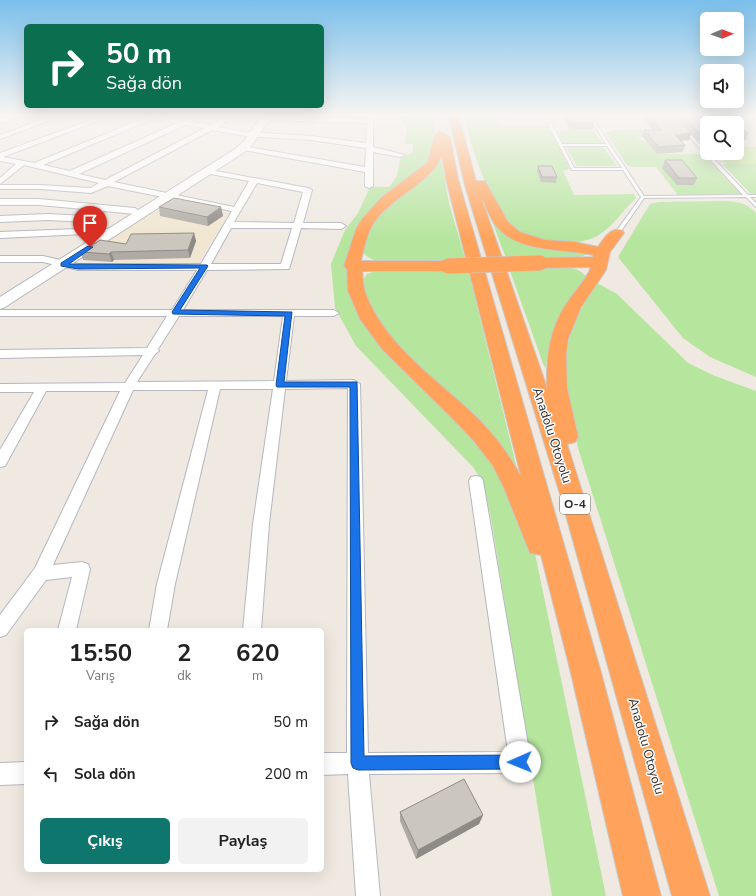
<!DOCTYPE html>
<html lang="tr">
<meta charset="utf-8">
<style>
:root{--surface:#fff;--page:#f2f2f2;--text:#222;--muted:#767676;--accent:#0f766e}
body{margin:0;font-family:"Nunito Sans",sans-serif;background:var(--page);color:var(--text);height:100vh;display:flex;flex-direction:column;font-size:15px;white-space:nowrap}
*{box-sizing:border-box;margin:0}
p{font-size:13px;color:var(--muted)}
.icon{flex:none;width:22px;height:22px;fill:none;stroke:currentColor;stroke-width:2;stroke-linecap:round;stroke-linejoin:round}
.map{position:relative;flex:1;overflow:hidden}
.details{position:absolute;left:24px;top:628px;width:300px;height:244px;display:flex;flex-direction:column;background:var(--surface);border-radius:6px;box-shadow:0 4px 16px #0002}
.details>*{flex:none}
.top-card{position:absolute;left:24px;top:24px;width:300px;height:84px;border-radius:6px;box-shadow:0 4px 16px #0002;background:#0b6e4f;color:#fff;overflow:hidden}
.needle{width:26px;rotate:89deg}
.controls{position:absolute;left:700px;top:12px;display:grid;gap:8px}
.controls a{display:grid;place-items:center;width:44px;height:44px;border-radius:6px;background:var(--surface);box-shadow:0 4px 16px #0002;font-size:20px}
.pin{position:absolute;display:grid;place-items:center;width:34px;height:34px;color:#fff;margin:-41px -17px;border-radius:50% 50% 50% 0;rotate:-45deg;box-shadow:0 0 4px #0007}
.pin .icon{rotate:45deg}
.me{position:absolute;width:44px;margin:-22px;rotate:269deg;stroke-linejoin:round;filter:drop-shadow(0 0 3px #0008)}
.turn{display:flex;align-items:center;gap:14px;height:84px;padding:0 16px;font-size:18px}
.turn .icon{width:52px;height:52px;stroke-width:2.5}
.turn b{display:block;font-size:28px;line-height:34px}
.eta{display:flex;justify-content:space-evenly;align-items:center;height:68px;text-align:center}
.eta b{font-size:24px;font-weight:700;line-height:28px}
.action{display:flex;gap:8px;margin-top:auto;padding:8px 16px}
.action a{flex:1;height:46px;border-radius:6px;background:var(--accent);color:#fff;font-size:16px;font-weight:700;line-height:46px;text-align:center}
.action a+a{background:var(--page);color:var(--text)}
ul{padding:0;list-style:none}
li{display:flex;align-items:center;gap:12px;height:52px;padding:0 16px}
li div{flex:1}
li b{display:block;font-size:15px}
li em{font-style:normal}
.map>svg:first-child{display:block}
.education{fill:#f0e6d1}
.green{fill:#b6e59e}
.pitch{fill:#c9ec9a}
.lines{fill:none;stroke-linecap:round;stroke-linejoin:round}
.service-casing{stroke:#b4b7c1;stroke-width:2}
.minor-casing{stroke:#b4b7c1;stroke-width:2}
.secondary-casing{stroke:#b4b7c1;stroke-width:2}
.motorway-casing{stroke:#c9c9c9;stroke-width:2}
.service{fill:#fff;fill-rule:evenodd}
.minor{fill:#fff;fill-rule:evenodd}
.secondary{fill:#fff;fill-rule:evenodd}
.motorway{fill:#ffa35c;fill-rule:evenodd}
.motorway-bridge-casing{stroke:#c9c9c9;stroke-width:16;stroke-linecap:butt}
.motorway-bridge{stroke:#ffa35c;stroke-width:15}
.wall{fill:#afaba4}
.shaded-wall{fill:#8e8b86}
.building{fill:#cbc7bf;stroke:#8e8b86}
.route{fill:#1a73e8;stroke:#114b97}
.labels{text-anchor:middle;stroke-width:3;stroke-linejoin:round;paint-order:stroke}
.shield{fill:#fff;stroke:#6d6d6d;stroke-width:1}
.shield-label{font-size:12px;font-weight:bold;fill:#2e2e2e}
.street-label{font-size:13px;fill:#2e2e2e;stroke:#fff}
</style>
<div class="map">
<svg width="756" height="896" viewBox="0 0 756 896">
<rect width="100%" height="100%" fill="#efe9e1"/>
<polygon class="education" points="173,199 230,211 198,264 115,263 124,251 100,246"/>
<g class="green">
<polygon points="420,114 434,114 435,125 431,160 364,219 356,305 471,433 497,465 532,539 606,896 552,896 491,518 482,481 473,467 356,346 335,308 331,264 345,230 358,213 370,187 389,187 397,176 400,159 413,152 413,144 405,144 407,123 402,123 401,116 420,115"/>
<path d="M464,114h32l5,11 47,1 22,43 -7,2 11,24 60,-1 2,4c-14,13 -22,28 -39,38 -14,7 -29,7 -44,6 -14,-2 -30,-4 -40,-14 -22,-20 -44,-85 -49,-114z"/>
<polygon points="566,129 592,129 603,144 564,144 557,131 567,131"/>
<polygon points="640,129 643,130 648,136 638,137 642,141 646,141 657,154 703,154 742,194 678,195 656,167 633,167 627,165 606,133 613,130"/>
<polygon points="566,147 603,147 617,166 577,166"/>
<path d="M441,159l8,44 17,59 -88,-1c-57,-14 52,-87 63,-102z"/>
<polygon points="722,164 756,164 756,194 751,194"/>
<path d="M719,201c15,0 26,0 37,12v164l-46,-20 -27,-19 -65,-81 32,-53 9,-2z"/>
<path d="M486,205c11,19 15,29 36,37l68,11c-21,11 -59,7 -83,8z"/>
<path d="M562,267c10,1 20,2 25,11l-24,36 -13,29 -5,26 -36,-101z"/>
<polygon points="468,269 511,444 517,470 401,351 380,325 362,287 363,280 367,274 376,271"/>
<path d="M597,283l20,11 71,69 27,13 41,15v505h-37l-141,-448c-8,-35 -19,-84 -6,-119 6,-17 16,-31 25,-46z"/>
</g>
<polygon class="pitch" points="737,147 756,147 756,164 727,164 716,153 737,153"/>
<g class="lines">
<g class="service-casing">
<path id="service" d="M589,116h2l53,80 99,-1 -59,-64 1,-2 63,66h8v2h-6l6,6v4l-10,-10 -102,1 -25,36h-4v-1l26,-36 -18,-27h-51l-24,-46 2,-1 2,1 10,20h44zM563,146h44l15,22h-48z"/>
</g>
<g class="minor-casing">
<g id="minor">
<polygon points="21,114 31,114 0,123 0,119"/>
<polygon points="57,114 66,114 0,139 0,135"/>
<path d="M107,114h9l-113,43 31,6 111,-45 -11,-4h21l29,7 15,-7h8l-15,8 19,3 19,-11h7l-19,13 28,5 65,4 55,7 1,-20 -102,-3 -3,-2 3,-2 103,3 2,-5h6l-3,7v26l32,8 -4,2 -28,-5v34l-4,2 -4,-2v-14l-122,-22 -4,-2 4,-2 122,21 1,-19 -55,-8 -65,-4 -34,-6 -98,52 120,25 15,-26 -44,-8v-4l103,19 4,2 -9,33h38l5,3 -5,3 -40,-1 -12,41 -82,1 -24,40h151l5,3 -5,3h-40l-8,65 68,-1 6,4 8,369 140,-1 -39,-271 2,-4 5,-1 5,1 2,4 48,281 -4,7 -7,4 -151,1 11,122h-24l-8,-122 -26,1v-22h25l1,-365 -63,1 -16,135 -8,106h-18l10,-106 20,-135h-53l-45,195 -8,46h-18l8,-46 51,-194h-75l-80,175 29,-3 6,2 2,5 -14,61h-18l14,-53 -26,3 -40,55 -6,2v-22l35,-47 85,-177h-74l-41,75 -5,1v-17l34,-58h-34v-8l125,-1 18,-28 -143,3v-8l147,-2 20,-32h-167v-6h172l25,-40h-119l-35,-8h-43v-6h43l35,8h123l31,-53 -124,-25 -17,7 -51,-4h-40v-4h40l50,3 9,-5 -75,-18 -24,19v-6l16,-14 -16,-3v-8zM153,119l24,4 -107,48 -27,-6zM185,125l20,3 -100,52 -26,-6zM257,183l46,9 -9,31 -60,-1zM231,228h61l-11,36h-70zM179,316h104l-9,65 -137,1 18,-28 4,-3 -1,-2z"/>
<polygon points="0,199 39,199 135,208 139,211 135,214 104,211 89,222 47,220 0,222 0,216 47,214 87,216 95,210 39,205 0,205"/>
<polygon points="104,228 107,229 107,233 0,238 0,232"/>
<polygon points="26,762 26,784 0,785 0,763"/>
</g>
</g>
<g class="secondary-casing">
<polygon id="secondary" points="263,114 273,114 252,145 243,153 5,307 0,309 0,297 235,149 244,141"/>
</g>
<g class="motorway-casing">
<g id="motorway">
<path d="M448,114h10l18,67h9l23,41 12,10 25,8 30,2 23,5c6,-9 13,-20 24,-17l2,3 -14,19 -4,18 -25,37 -13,32 -2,16 1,33 11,49 -3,5 -8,2 143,452h-38l-112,-402 -94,-305zM481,197c5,9 9,22 16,30 23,26 65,21 96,28v2l-53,1 -5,2 -3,3 3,3 5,2 51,-1c-4,12 -15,22 -22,33 -19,26 -23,56 -22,88z"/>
<path d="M440,131l10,6 8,42 142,490 61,227h-38l-53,-227 -29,-114 -11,-2 -26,-65 -11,-22 -19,-25 -20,-21 -72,-71 -22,-30 -12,-28 -1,-22 -3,-3 12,-37 6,-10 19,-21 47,-36 7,-28zM442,155l4,24 75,297c-14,-25 -31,-47 -52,-66 -38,-35 -86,-68 -104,-118 -2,-7 -2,-15 -3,-21h86l6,-2 2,-3 -2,-3 -6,-2h-87c3,-13 6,-29 14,-40 17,-24 58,-40 67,-66z"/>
</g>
</g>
<use href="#service" class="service"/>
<use href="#minor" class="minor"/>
<use href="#secondary" class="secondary"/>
<use href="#motorway" class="motorway"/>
<g class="motorway-bridge-casing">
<polyline id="motorway-bridge" points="448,266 540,263"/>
</g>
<use href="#motorway-bridge" class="motorway-bridge"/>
</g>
<g class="wall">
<polygon points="535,114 587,114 594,123 592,129 570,129 560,114"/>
<polygon points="640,114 730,114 740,122 739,125 748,133 746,140 737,140 737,123 707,123 707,140 697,140 691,134 689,140 681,141 685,145 683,152 657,154 642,136 644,130 653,130"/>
<polygon points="665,160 697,178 694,185 677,185 662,168"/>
<polygon points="538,166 557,177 556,183 541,182 537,171"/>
<polygon points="159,207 221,207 223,216 208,226 160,216"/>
<polygon points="194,233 196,241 190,258 114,260 112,262 83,260 81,252"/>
<polygon points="400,812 483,815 479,824 416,859 400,821"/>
</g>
<g class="shaded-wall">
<polygon points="691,133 689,140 673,141 675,135"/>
<polygon points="221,207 223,216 208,226 207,217"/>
<polygon points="194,233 196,241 190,258 188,250"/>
<polygon points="111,252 114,260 112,262 109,254"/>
<polygon points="483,815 479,824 416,859 418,850"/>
</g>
<g class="building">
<polygon points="565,114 587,114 594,123 571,123"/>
<polygon points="647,114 673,114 691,133 675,135 685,145 659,147 644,130 661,130"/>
<polygon points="679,114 730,114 740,122 735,122 736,123 707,123 707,133 699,133"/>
<polygon points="737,124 748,133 737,133"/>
<polygon points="665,160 682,160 697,178 679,178"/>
<polygon points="538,166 552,166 557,177 542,177"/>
<polygon points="174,198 221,207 207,217 159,207"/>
<polygon points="194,233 188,250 111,252 109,254 81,252 100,240 126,244 131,234"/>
<polygon points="464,779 483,815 418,850 400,812"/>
</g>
<linearGradient id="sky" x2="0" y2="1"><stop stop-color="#7abfeb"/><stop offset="0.48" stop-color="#f8f5f2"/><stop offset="1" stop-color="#f8f5f2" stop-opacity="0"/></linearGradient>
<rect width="756" height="239" fill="url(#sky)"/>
<polygon class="route" points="88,246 93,247 69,264 207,265 208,266 180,310 292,312 284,382 357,382 364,756 520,755 525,757 527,762 525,767 520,769 358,770 353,768 351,763 350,387 277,387 276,385 285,316 173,314 172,312 200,268 78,269 61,266 61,263"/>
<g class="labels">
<rect class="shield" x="560" y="494" width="30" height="20" rx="3"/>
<g class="shield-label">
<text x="575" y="508">O-4</text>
</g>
<g class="street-label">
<text transform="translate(553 435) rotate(72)" y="5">Anadolu Otoyolu</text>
<text transform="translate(647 746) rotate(74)" y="5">Anadolu Otoyolu</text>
</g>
</g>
</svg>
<div class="controls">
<a><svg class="needle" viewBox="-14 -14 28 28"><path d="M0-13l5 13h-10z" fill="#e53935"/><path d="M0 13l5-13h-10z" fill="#767676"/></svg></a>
<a><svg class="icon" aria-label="sound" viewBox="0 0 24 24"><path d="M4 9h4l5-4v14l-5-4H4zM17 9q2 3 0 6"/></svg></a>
<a><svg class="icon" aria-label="search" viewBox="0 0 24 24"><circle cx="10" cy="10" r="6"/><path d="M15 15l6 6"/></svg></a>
</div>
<div class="pin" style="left:90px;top:247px;background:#d93025"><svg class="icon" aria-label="arrive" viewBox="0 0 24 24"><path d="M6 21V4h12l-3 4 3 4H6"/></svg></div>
<svg class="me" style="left:520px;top:762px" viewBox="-20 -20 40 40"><circle r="19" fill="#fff"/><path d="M0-13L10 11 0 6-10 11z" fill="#1a73e8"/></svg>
<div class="top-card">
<div class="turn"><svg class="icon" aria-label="right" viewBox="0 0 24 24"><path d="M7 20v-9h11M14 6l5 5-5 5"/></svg><div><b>50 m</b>Sağa dön</div></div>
</div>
<section class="details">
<div class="eta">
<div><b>15:50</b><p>Varış</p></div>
<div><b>2</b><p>dk</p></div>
<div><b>620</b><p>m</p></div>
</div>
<ul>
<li><svg class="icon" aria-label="right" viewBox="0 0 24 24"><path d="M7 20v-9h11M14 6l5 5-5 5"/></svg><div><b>Sağa dön</b></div><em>50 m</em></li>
<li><svg class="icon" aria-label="left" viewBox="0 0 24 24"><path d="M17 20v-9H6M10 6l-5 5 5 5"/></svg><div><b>Sola dön</b></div><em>200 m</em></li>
</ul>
<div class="action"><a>Çıkış</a><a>Paylaş</a></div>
</section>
</div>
